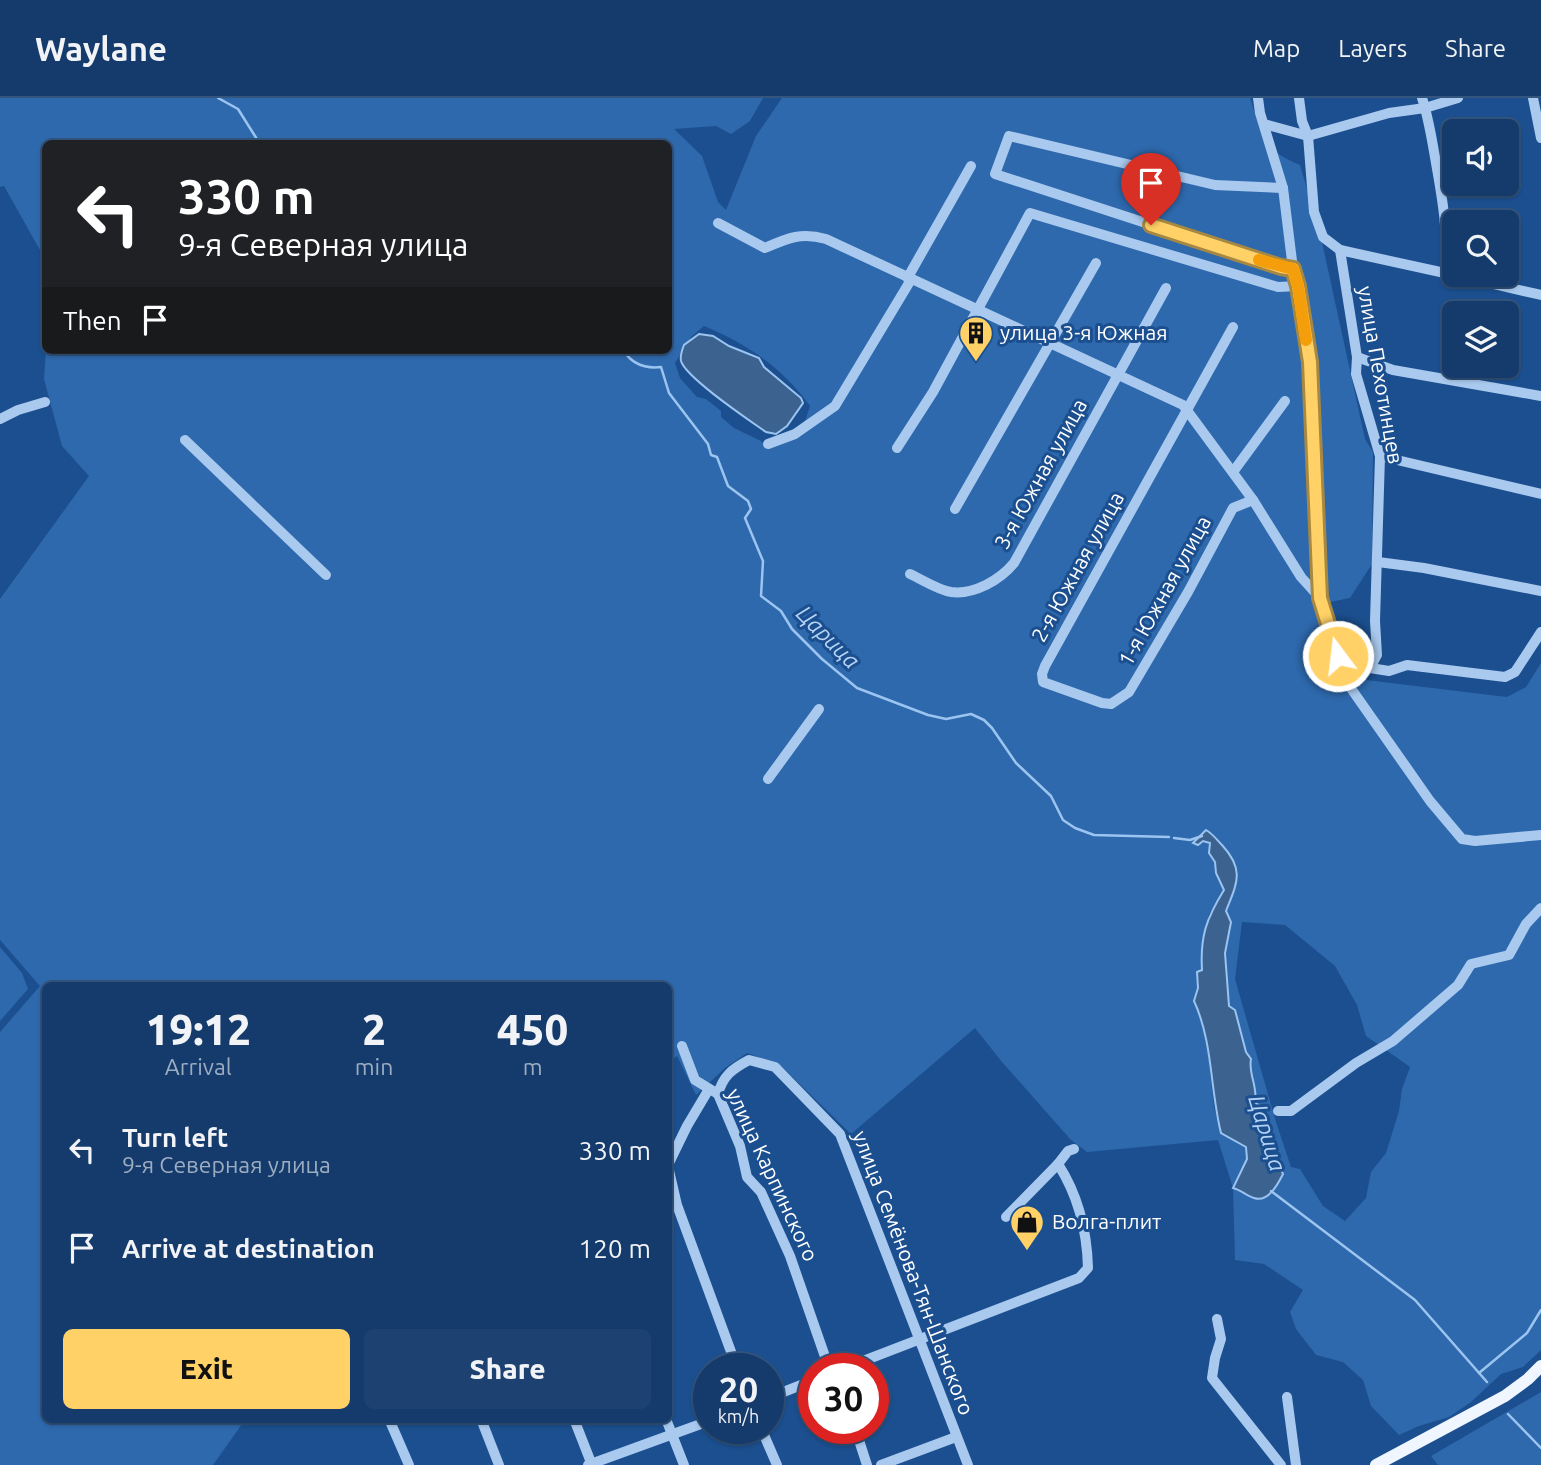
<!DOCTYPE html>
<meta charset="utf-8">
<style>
:root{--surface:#143b6b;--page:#1d4271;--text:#f1f3f6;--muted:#9dadc1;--line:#33557e;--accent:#ffd166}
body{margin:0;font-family:Ubuntu,sans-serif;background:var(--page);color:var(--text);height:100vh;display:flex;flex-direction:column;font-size:26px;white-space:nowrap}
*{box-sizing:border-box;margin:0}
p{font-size:23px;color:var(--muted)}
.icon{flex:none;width:38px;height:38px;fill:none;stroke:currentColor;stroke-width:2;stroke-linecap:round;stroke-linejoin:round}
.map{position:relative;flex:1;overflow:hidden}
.sheet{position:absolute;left:42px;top:884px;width:630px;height:441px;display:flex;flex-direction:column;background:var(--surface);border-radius:10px;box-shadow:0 2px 5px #0004,0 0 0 2px var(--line)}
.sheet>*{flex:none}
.banner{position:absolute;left:42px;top:42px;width:630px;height:214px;border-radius:10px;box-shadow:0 2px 5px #0004,0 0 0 2px var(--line);background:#202124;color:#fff;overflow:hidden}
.buttons{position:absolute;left:1442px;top:21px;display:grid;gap:14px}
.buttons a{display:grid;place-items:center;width:77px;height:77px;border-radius:10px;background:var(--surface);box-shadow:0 2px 5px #0004,0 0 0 2px var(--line);font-size:35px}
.speed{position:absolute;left:693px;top:1255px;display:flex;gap:14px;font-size:35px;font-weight:700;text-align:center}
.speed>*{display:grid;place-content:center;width:91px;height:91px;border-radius:50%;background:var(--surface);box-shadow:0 2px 5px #0004,0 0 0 2px var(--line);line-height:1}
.speed small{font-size:18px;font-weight:400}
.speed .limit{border:10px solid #d22;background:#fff;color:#111}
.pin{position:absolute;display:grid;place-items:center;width:60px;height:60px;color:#fff;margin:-72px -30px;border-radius:50% 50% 50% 0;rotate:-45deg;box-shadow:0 0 7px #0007}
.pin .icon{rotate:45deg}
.me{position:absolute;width:77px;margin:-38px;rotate:345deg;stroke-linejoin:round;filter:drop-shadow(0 0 5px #0008)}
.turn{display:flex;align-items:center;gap:24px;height:147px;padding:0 21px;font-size:32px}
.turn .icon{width:91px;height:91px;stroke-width:2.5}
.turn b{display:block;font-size:49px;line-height:60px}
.then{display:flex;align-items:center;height:66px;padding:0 21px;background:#0003;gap:14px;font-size:26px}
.eta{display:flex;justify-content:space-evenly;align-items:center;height:119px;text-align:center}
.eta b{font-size:42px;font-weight:800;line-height:49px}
.cta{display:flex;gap:14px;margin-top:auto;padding:14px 21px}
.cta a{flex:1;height:80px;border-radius:10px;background:var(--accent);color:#111;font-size:28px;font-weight:800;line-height:80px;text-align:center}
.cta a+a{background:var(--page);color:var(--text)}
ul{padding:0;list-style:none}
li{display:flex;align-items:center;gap:21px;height:98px;padding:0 21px}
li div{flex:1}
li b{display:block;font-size:26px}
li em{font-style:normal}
header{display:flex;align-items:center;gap:42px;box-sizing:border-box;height:98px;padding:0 35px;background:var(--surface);border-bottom:2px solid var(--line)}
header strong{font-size:33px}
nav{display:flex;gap:38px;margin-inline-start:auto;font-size:24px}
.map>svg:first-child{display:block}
.green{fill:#2e69ad;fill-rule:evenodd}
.water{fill:#3c6290;stroke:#9cc4f0;stroke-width:2}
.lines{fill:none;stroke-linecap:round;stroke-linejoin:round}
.stream{stroke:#9cc4f0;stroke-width:2.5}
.minor{stroke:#a9c9ee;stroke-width:10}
.major{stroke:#f0f6ff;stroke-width:12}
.route-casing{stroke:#a68842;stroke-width:18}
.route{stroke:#ffd166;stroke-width:12}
.slow{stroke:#f59e0b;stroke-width:12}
.labels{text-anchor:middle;stroke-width:6;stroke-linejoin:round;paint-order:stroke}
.poi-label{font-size:21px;fill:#fff;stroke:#1b4f8f;text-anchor:start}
.street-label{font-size:21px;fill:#fff;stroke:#1b4f8f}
.water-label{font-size:23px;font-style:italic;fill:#b5d3f5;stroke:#1b4f8f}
</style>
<header>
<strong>Waylane</strong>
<nav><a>Map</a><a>Layers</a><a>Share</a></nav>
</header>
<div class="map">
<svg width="1541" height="1367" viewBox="0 0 1541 1367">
<rect width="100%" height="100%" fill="#1b4f8f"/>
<g class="green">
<path d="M0,0h763l-13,23 -19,13 -15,-8 -42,3 28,27 16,46 8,8 30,-74 26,-38h468c12,35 12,52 50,67l20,68 45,206 8,13 -1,112 -22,34 -30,6 21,65 25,11 141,17 19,-10 15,-24v687l-18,17 -22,7 -30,28 -22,15 -30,9 -20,9 -28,-29 -8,-26 -20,-18 -27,-7 -20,-26 -6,-17 13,-22 -39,-26 -29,-4 -2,-72 -15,-48 -131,12 -16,-12 -69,-78 -27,-34 -124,106 -71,-69 -33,-12 -22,15 -29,27 -19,-39 -8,6 -1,-77h-622v434h206l-10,5 -29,41h-213v-433l40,-46 -40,-46v-341l89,-123 -27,-30 -18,-67 2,-29h622v-206h-622l-1,115 -41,-73 -4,1zM704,228c43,18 78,41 106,80l-5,15 -39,27 -5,-7 -27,-13 -13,-11v-6l-15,-12 -9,-2 -17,-19 -5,-15 16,-26zM1206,732l13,12 7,69 5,11 -6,31 4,54 6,3 11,42 5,6c-3,16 7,28 4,44l8,8 1,18 19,46 -28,25 -12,-8 -5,-16 9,-16 -1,-12 -25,-15 -7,-25 -7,-64 -7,-29 -6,-13 8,-30 -1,-20 8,-37 15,-24 -8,-17 -1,-11 -6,-9 1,-10 -7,-3 -9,3zM1242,824l43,3 50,41 22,39 9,31 44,31 -8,22 -3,22 -13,42 -15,19 -5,26 -21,23 -22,-15 -23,-37 -9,-2 -15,-45 -41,-143z"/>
<polygon points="0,849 22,875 28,891 0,923"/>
<polygon points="1541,1294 1541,1367 1438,1367 1431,1358"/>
</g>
<g class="water">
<path d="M699,236l14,2 16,10 30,12 5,9 37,31 2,5 -16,23 -11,8 -10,-2c-17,-12 -80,-54 -85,-71 -1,-5 1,-11 3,-16z"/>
<path d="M1206,732c7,4 11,10 16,15 23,25 15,38 4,66l5,11 -6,31 4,53 6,4 11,42 5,7c-3,15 7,27 4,43l8,7 1,19 19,46c-5,10 -15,29 -29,24 -7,-2 -13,-8 -21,-10l14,-29 -1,-12 -25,-14c-11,-44 -8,-91 -27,-132l4,-13 -1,-16 5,-2c-2,-33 4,-51 22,-80l-8,-17 -1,-11 -6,-9 1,-10 -7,-2 -5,4 -5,-2z"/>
</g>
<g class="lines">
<g class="stream">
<polyline points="218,0 238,11 260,46"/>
<path d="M623,252c9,14 22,19 38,17l8,26 39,51 3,11 6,2 11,29 20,15 3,8 -6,9 18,43 -2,35 20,15 11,18 30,30 35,29 71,27 18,4 25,-5 13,6 8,8 24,35 35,33 12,24 12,8 19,7 75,2"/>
<polyline points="1174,740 1190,742 1202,738"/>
<polyline points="1271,1093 1415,1202 1487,1284"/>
<polyline points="1479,1275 1527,1235 1541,1212"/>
<polyline points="1508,1316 1541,1350"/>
</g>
<g class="minor">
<polyline points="1258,0 1260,15 1283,90 1293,171 1298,188 1310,264 1320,500 1326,515 1343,579 1430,703 1462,741 1475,743 1541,737"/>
<polyline points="1299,0 1302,23 1308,38 1314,114 1323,139 1340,152 1357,259 1356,276 1380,358 1375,523 1377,557 1370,570"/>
<path d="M1422,0c7,21 10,43 14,65 7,39 12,70 10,110"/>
<polyline points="1533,0 1541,40"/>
<polyline points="1264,26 1308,38 1389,15 1425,10 1458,0"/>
<polyline points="1283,90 1215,87 1009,38 995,76 1281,169 1293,171"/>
<path d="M718,125l47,25c23,-10 36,-16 61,-9l357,166 70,95 48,77 19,21"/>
<polyline points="1340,152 1454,177"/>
<polyline points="1455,177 1541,197"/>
<polyline points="1233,229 1045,568 1042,576 1043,584 1102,605 1111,606 1129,594 1188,494 1233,410 1253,402"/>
<polyline points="1357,259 1393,272 1541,298"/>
<polyline points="0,321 18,312 45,304"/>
<polyline points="185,342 326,477"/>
<polyline points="768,346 795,336 835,308 909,185 908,179 971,68"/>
<polyline points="897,350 933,294 1030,115 1278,189 1298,188"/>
<polyline points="1380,358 1541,396"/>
<polyline points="1233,374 1285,303"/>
<polyline points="955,411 1096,165"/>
<polyline points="1378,464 1424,470 1541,493"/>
<path d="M910,476c13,6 28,16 41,18 23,3 49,-12 63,-29l152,-275"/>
<polyline points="1343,579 1370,570 1389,573 1407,567 1505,579 1515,574 1541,534"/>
<polyline points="768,681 819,611"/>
<polyline points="682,948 695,982 718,996 740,1048 747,1079 761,1094 790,1158 829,1270"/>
<path d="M718,996c5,-18 14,-25 31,-34l26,7 65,67 128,331"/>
<polyline points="1278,1013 1291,1013 1356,965 1393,943 1458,887 1471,866 1509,857 1526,826 1541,810"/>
<polyline points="668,1067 687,1028 709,991"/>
<polyline points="668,1068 677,1107 737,1270"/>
<polyline points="1006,1119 1058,1066 1068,1053 1074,1051"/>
<polyline points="1217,1221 1221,1241 1215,1260 1212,1280 1281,1367"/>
<path d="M845,1270l234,-90 9,-10c-1,-37 -10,-73 -30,-104"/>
<polyline points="1287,1299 1296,1367"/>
<polyline points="768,1300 814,1282"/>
<polyline points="389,1321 409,1367"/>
<polyline points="481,1321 499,1367"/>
<polyline points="574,1321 592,1367"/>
<polyline points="666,1321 684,1367"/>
<polyline points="761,1330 777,1367"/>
<polyline points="855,1330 867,1367"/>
<polyline points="588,1367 709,1323"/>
<polyline points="881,1367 956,1339"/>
</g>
<polyline class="major" points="1376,1367 1505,1298 1528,1281 1541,1268"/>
</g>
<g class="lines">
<g class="route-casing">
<polyline id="route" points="1151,127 1281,169 1293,171 1298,188 1310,264 1320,500 1338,558"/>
</g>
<use href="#route" class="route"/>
<polyline class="slow" points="1259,162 1293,171 1298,188 1306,242"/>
</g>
<defs>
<g id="building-pin" transform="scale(1.75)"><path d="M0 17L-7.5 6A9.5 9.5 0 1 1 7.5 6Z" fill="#ffd166" stroke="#1b4f8f"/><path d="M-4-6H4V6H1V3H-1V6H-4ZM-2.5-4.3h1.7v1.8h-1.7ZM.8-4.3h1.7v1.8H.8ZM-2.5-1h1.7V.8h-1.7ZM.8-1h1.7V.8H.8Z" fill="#111"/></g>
<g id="shop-pin" transform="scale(1.75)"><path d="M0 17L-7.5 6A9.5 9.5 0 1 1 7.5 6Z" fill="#ffd166" stroke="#1b4f8f"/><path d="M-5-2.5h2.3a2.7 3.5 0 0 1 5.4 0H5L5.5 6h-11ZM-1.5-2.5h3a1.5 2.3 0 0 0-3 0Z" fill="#111"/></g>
</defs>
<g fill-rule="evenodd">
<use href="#building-pin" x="976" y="235"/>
<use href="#shop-pin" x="1027" y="1124"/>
</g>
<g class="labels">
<g class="poi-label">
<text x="1000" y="242">улица 3-я Южная</text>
<text x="1052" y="1131">Волга-плит</text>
</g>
<g class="street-label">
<text transform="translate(1380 277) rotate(80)" y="7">улица Пехотинцев</text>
<text transform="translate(1041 376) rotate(-61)" y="7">3-я Южная улица</text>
<text transform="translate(1078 469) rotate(-61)" y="7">2-я Южная улица</text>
<text transform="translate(1165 493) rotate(-61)" y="7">1-я Южная улица</text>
<text transform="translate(772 1077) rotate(65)" y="7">улица Карпинского</text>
<text transform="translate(913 1175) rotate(69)" y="7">улица Семёнова-Тян-Шанского</text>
</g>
<g class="water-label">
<text transform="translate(828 539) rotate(45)" y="8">Царица</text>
<text transform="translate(1267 1035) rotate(73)" y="8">Царица</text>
</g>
</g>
</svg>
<div class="buttons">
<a><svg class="icon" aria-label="sound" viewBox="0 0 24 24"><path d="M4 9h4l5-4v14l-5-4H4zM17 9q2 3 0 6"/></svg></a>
<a><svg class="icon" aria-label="search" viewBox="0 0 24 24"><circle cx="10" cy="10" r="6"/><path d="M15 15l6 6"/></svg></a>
<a><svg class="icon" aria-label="layers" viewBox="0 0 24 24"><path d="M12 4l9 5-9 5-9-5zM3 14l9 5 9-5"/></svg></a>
</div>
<div class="speed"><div>20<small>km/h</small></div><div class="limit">30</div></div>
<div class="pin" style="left:1151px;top:127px;background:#d93025"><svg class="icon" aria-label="arrive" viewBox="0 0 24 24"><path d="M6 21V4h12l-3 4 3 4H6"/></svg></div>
<svg class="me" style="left:1338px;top:558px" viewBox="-20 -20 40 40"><circle r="17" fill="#ffd166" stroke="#fff" stroke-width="3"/><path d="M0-11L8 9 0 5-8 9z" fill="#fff"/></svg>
<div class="banner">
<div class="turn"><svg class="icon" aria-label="left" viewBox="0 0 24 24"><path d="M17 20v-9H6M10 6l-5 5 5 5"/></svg><div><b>330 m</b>9-я Северная улица</div></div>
<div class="then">Then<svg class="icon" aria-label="arrive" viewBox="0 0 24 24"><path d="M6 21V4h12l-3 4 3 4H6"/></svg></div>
</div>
<section class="sheet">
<div class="eta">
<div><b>19:12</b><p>Arrival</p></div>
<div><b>2</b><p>min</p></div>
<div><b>450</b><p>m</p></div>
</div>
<ul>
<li><svg class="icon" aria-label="left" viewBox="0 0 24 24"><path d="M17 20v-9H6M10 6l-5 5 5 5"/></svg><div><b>Turn left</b><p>9-я Северная улица</p></div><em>330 m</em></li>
<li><svg class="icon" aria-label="arrive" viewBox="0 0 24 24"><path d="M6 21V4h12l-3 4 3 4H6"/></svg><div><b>Arrive at destination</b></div><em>120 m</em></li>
</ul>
<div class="cta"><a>Exit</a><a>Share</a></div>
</section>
</div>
